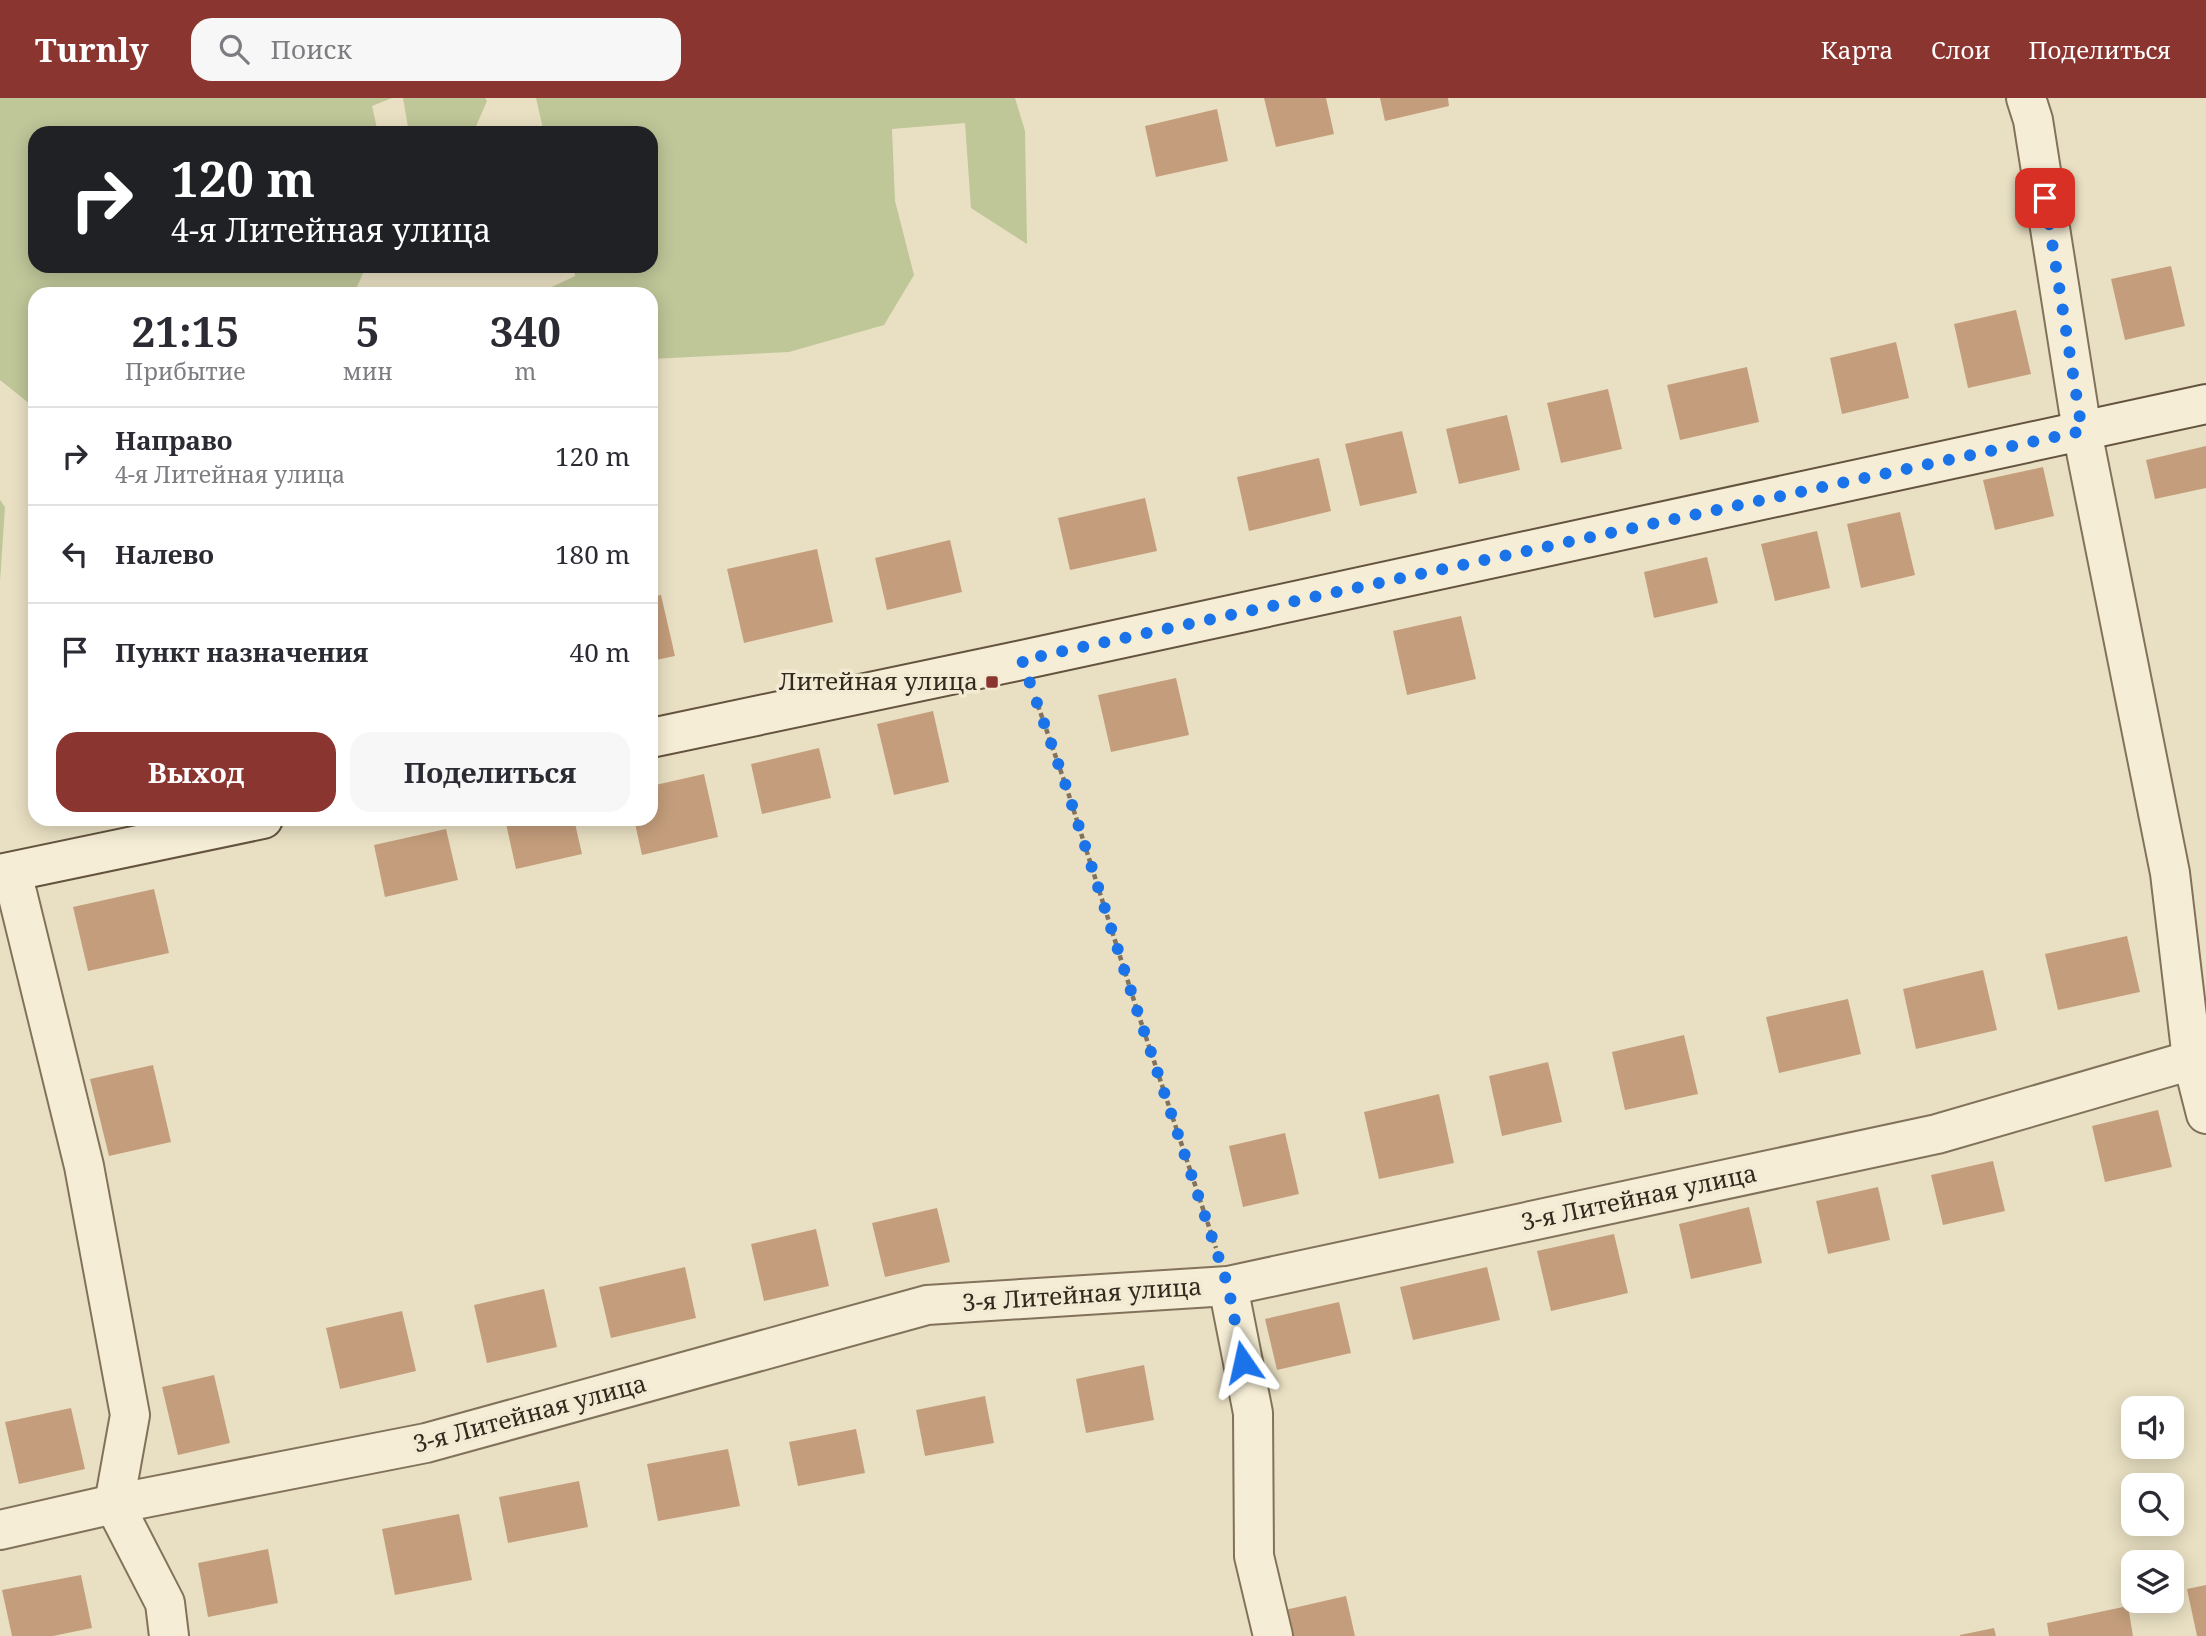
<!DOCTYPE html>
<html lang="ru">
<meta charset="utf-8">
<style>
:root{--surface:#fff;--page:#f7f7f7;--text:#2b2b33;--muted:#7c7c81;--line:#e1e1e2;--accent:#8b3531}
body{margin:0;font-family:"Noto Serif",serif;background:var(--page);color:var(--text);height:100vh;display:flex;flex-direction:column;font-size:26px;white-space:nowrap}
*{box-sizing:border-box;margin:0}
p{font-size:23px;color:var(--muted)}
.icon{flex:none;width:38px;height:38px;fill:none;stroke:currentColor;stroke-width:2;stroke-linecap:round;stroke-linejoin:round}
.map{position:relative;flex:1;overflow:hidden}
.details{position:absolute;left:28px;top:189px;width:630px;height:539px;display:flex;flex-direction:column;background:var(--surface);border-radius:21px;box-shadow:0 4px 18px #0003}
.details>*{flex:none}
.banner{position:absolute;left:28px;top:28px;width:630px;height:147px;border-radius:21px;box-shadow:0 4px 18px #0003;background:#202124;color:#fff;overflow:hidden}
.fabs{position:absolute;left:2121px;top:1298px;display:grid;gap:14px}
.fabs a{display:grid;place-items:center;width:63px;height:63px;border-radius:14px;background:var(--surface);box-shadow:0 4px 18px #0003;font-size:35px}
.pin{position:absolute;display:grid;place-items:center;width:60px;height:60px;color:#fff;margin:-30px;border-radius:14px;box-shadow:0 4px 10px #0006}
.me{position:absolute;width:77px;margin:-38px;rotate:349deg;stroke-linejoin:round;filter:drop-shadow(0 0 5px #0008)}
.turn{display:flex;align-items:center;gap:24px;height:147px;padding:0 28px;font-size:32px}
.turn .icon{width:91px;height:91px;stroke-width:2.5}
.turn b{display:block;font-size:49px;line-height:60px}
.eta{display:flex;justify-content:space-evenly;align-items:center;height:119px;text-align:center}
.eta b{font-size:42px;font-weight:700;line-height:49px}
.primary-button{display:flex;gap:14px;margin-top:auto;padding:14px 28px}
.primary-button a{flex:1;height:80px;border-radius:21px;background:var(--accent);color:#fff;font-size:28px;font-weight:700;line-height:80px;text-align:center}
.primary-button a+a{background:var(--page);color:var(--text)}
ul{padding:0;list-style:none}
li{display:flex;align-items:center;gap:21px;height:98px;padding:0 28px;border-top:2px solid var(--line)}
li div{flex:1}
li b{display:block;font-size:26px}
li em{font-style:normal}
header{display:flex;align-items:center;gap:42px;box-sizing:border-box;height:98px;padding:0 35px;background:var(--accent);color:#fff}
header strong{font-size:33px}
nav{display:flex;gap:38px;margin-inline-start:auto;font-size:24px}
.search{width:490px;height:63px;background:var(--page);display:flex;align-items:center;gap:18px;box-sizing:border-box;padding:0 24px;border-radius:21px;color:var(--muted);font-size:26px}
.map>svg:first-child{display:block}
.green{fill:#bfc698}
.building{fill:#c49e7c}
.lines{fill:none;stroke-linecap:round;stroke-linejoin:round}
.street-casing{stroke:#82725b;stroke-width:42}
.secondary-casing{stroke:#64533f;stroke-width:42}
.path{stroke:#82725b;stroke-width:4.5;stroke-dasharray:5 3.5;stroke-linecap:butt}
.street{stroke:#f5edd5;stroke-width:38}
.secondary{stroke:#f5edd5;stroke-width:38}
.route{stroke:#1a73e8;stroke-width:12;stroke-dasharray:0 21.6}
.poi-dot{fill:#8b3531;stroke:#f2ead2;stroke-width:2.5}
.labels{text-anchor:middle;stroke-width:7;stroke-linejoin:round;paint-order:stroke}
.poi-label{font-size:24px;fill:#33291e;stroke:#f2ead2;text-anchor:end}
.street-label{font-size:24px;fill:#33291e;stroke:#f2ead2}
</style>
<header>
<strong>Turnly</strong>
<div class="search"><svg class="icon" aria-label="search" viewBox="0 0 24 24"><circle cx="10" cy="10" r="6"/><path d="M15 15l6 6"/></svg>Поиск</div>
<nav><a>Карта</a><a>Слои</a><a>Поделиться</a></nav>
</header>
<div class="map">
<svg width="2206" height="1538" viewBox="0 0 2206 1538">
<rect width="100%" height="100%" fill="#e9e0c3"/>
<g class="green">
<polygon points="0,0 392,0 372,8 378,35 35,35 35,168 366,168 354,196 35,196 35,310 0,282"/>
<polygon points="403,0 485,0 487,3 473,35 409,35"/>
<polygon points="536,0 1015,0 1025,33 1027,146 971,110 965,25 892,31 895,103 914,177 884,227 789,254 651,261 651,196 537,196 575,178 573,168 651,168 651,35 544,35"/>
<polygon points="0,402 5,409 0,484"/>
</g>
<g class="building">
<polygon points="1264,0 1326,0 1334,36 1276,49"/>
<polygon points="1380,0 1448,0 1449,8 1385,23"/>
<polygon points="1217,11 1228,63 1156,79 1145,28"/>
<polygon points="2171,168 2185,228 2125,242 2111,181"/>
<polygon points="2016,212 2031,276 1968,290 1954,226"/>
<polygon points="1896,244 1909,300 1842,316 1830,260"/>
<polygon points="1747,269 1759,324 1680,342 1667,287"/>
<polygon points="1608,291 1622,351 1561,365 1547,305"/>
<polygon points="1507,317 1520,372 1459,386 1446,331"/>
<polygon points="1402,333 1417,395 1360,408 1345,346"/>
<polygon points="2206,348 2206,390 2155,401 2146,362"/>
<polygon points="1319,360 1331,413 1249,433 1237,379"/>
<polygon points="2043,369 2054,418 1995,432 1983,382"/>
<polygon points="1145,400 1157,453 1070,472 1058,420"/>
<polygon points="1900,414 1915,477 1861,490 1847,426"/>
<polygon points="1817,433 1830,490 1775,503 1761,446"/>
<polygon points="950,442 962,494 887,512 875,460"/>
<polygon points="817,451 833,524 744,545 727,471"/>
<polygon points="1707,459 1718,505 1654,520 1644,474"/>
<polygon points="661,497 675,558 651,563 651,499"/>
<polygon points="1461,518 1476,581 1407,597 1393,533"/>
<polygon points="1176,580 1189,637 1111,654 1098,597"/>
<polygon points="933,613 949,684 894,697 877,626"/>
<polygon points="819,650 831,700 762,716 751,666"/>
<polygon points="704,676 718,739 642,757 634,721 651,721 651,688"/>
<polygon points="505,721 574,721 582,756 516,771"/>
<polygon points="446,731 458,782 385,799 374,747"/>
<polygon points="154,791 169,855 88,873 73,809"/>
<polygon points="2127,838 2140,894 2058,912 2045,856"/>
<polygon points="1983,872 1997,932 1916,951 1903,891"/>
<polygon points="1848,901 1861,956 1779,975 1766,919"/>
<polygon points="1684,937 1698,996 1625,1012 1612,954"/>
<polygon points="1548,964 1562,1024 1502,1038 1489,978"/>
<polygon points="153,967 171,1044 109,1058 90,981"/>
<polygon points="1439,996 1454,1065 1379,1081 1364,1014"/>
<polygon points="2158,1012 2172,1069 2105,1084 2092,1028"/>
<polygon points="1285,1035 1299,1096 1243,1109 1229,1048"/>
<polygon points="1993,1063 2005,1113 1943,1127 1931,1077"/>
<polygon points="1878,1089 1890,1142 1828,1156 1816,1103"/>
<polygon points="1749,1109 1762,1165 1691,1181 1679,1126"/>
<polygon points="937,1110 950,1164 885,1179 872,1125"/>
<polygon points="816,1131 829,1188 764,1203 751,1146"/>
<polygon points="1614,1136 1628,1195 1551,1213 1537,1153"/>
<polygon points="685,1169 696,1220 611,1240 599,1189"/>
<polygon points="1487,1169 1500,1222 1413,1242 1400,1189"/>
<polygon points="544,1191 557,1249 487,1265 474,1207"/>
<polygon points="1339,1204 1351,1255 1277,1272 1265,1221"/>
<polygon points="402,1213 416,1273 340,1291 326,1230"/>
<polygon points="1144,1267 1154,1322 1086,1335 1076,1281"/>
<polygon points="214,1277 230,1345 178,1357 162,1289"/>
<polygon points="985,1298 994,1345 925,1358 916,1312"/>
<polygon points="71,1310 85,1371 19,1386 5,1324"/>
<polygon points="856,1331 865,1375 798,1388 789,1344"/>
<polygon points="728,1351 740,1408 658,1423 647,1366"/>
<polygon points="579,1383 588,1429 508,1445 499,1399"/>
<polygon points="459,1416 472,1482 395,1497 382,1431"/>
<polygon points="268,1451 278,1505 208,1519 198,1465"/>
<polygon points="81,1477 92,1530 53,1538 12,1538 2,1492"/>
<polygon points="2206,1487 2206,1538 2197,1538 2187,1491"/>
<polygon points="1346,1498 1355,1538 1281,1538 1276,1514"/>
<polygon points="2128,1508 2133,1538 2049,1538 2047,1525"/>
<polygon points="1994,1530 1996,1538 1960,1538 1960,1537"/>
</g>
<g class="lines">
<g class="street-casing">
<g id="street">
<polyline points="2026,0 2033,22 2082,333 2170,775 2192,961 2206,1016"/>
<polyline points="12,774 84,1068 130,1317 114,1406 165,1505 169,1538"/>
<polyline points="1228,1188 1253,1315 1254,1458 1273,1538"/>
<polyline points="0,1432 114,1406 426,1345 927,1207 1228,1188 1937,1036 2206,958"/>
</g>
</g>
<g class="secondary-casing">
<g id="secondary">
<polyline points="651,640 1022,562 2206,306"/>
<polyline points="0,776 263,721"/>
</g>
</g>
<polyline class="path" points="1035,599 1067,691 1137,912 1216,1150"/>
<use href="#street" class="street"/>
<use href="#secondary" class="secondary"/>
</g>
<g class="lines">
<polyline class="route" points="1243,1264 1228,1188 1137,912 1067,691 1022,562 2082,333 2045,100"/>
</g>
<rect class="poi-dot" x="985" y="577" width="14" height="14" rx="3.5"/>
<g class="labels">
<g class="poi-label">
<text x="978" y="592">Литейная улица</text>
</g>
<g class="street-label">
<text transform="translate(1639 1100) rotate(-12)" y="8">3-я Литейная улица</text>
<text transform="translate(1082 1197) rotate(-4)" y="8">3-я Литейная улица</text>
<text transform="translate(530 1316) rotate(-15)" y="8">3-я Литейная улица</text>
</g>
</g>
</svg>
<div class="fabs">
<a><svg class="icon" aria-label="sound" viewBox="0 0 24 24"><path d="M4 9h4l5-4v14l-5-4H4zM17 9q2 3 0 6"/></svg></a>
<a><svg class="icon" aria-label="search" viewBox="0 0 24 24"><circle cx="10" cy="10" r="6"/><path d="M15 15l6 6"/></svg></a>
<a><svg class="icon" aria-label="layers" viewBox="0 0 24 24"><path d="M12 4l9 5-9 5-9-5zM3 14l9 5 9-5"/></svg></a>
</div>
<div class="pin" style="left:2045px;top:100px;background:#d93025"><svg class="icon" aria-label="arrive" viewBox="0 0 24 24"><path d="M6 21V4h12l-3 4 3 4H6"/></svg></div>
<svg class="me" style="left:1243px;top:1264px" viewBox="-20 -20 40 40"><path d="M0-17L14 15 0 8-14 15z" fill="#1a73e8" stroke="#fff" stroke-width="4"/></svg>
<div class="banner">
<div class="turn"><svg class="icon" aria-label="right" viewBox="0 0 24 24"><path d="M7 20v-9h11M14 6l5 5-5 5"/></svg><div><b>120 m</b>4-я Литейная улица</div></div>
</div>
<section class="details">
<div class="eta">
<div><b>21:15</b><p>Прибытие</p></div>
<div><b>5</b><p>мин</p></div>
<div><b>340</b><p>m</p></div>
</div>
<ul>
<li><svg class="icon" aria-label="right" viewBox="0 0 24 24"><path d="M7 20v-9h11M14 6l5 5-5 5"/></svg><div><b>Направо</b><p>4-я Литейная улица</p></div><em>120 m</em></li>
<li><svg class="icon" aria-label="left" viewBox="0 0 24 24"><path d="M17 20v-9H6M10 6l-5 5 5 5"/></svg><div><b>Налево</b></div><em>180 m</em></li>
<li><svg class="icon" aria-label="arrive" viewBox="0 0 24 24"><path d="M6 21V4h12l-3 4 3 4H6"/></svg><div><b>Пункт назначения</b></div><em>40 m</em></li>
</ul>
<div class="primary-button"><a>Выход</a><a>Поделиться</a></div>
</section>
</div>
